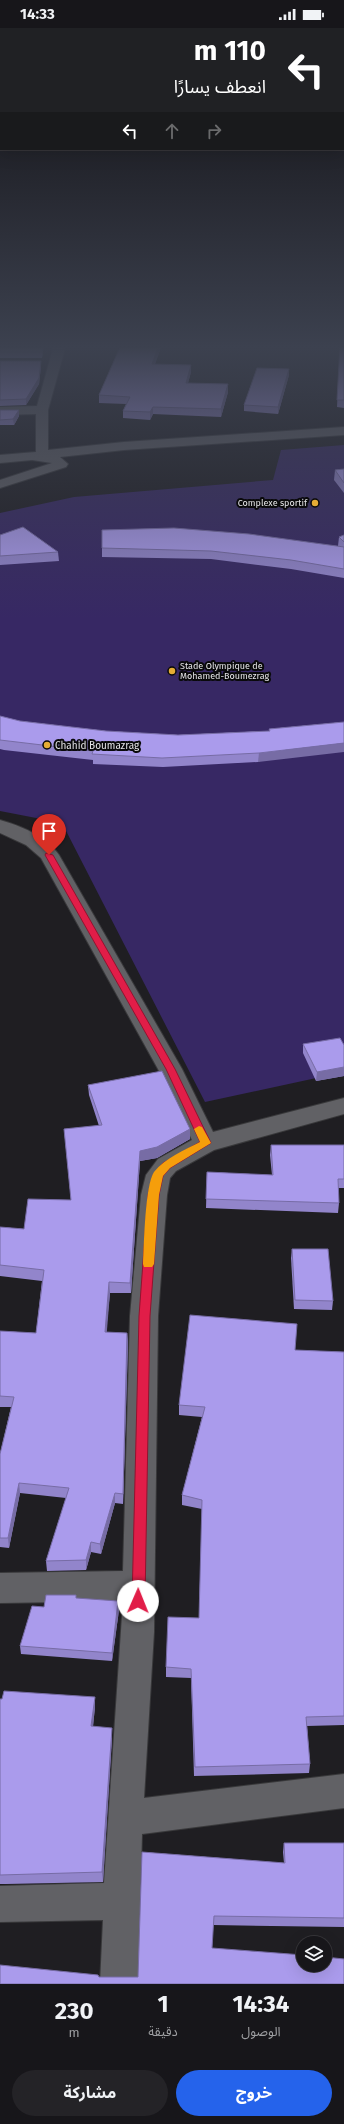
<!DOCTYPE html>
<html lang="ar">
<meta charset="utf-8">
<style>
:root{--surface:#17161a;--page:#242327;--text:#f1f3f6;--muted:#9e9fa2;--line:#363539;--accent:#2563eb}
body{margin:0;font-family:"Fira Sans","Noto Sans Arabic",sans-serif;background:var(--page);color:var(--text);direction:rtl;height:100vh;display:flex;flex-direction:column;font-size:15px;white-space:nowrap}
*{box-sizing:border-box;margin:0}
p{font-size:13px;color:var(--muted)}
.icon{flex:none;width:22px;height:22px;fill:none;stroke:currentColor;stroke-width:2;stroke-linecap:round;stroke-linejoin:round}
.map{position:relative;height:1956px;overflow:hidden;direction:ltr}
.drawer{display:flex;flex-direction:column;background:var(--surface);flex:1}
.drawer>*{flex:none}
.top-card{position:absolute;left:0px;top:0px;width:344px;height:122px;box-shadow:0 4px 16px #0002,0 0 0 1px var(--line);direction:rtl;background:#202124;color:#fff;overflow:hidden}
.buttons{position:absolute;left:296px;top:1908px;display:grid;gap:8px}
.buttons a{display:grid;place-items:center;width:36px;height:36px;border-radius:50%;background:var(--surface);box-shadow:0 4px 16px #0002,0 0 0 1px var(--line);font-size:20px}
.pin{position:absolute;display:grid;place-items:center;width:34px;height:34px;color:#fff;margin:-41px -17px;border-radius:50% 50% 50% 0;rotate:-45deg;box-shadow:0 0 4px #0007}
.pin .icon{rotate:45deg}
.me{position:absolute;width:44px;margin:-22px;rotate:1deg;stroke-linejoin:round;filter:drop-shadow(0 0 3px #0008)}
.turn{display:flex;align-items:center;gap:14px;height:84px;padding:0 12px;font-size:18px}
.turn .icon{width:52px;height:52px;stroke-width:2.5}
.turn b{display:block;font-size:28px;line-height:34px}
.lanes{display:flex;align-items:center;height:38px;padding:0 12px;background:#0003;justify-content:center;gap:20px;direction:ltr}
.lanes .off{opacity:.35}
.eta{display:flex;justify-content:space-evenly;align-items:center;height:68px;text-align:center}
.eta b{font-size:24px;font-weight:700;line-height:28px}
.button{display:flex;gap:8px;margin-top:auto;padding:8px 12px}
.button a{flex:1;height:46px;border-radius:24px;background:var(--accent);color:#fff;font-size:16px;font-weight:700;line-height:46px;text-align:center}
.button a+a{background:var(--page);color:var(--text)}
.status{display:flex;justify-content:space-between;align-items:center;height:28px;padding:0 20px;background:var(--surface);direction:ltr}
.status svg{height:11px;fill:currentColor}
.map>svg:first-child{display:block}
.green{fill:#372864}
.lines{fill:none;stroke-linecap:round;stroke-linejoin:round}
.minor-casing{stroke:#39393b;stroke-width:2}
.minor{fill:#616165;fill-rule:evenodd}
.wall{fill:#9285cb}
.shaded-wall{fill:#776ca5}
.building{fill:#aa9bec;stroke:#776ca5}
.route{fill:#e11d48;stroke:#92132f}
.slow{fill:#f59e0b}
.poi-dot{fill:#e5ad35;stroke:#09090a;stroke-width:1.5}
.labels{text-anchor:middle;stroke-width:4;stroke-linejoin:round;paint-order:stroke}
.far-poi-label{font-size:9px;fill:#e5e5e7;stroke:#09090a;text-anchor:end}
.poi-label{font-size:10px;fill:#e5e5e7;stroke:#09090a;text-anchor:start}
</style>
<div class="status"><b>14:33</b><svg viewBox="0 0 49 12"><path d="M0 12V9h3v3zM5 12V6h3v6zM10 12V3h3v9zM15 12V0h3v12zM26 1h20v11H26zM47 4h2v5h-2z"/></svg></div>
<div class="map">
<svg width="344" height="1956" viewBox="0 0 344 1956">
<rect width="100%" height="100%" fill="#1f1e22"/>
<polygon class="green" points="344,417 344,1044 205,1074 62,795 0,783 0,485 74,469 273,452 281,422"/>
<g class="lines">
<g class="minor-casing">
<g id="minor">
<polygon points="54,317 66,317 48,382 48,422 124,414 344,399 344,407 124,422 60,429 68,436 66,439 0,460 0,452 52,435 32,432 0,435 0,427 36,424 36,386 0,387 0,379 37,378"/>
<path d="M0,792c21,6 46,16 59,35l123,214 31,63 131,-34v16l-130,36 -38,21 -6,7 -3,17 -9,121 -4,316 -10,166 200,-24v34l-202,26 -4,150h-38l3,-64 -103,2v-36l104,-3 19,-282 -123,2v-30l123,-2 7,-255 11,-121 5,-20 12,-16 34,-19 -34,-71 -117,-211 -15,-13 -26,-12z"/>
</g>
</g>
<use href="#minor" class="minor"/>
</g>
<g class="wall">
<polygon points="0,317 44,317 42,330 0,330"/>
<polygon points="121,317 162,317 155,336 191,344 188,355 228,364 221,389 153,386 150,392 123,390 123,383 126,376 99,375 99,367"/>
<polygon points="328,317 344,317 344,380 337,379 340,319 328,319"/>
<polygon points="0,333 41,338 39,356 26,377 0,378"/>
<polygon points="289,347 278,386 244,383 244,377"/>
<polygon points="0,382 19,388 14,397 0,397"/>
<polygon points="344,441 344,465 334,452 335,442"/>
<polygon points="102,502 338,518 339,509 344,507 344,550 291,541 211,531 102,529"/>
<polygon points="0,507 58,524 59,533 0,537"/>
<polygon points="0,688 20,693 106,703 178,707 269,703 269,701 344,694 258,734 163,739 93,736 93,732 4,722 0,721"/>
<polygon points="303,1016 344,1017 344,1048 316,1053 303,1025"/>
<polygon points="88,1057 190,1111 157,1130 140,1133 131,1265 110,1265 106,1304 127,1305 128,1315 123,1476 115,1475 101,1526 91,1524 86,1542 47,1543 46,1533 66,1470 20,1465 9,1520 0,1519 0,1426 11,1379 0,1379 0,1303 36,1305 42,1253 0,1248 0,1199 24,1201 71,1172 64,1101 99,1098 89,1067"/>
<polygon points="271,1117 344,1117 344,1160 338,1160 339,1175 338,1185 206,1180 207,1144 272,1147 270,1127"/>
<polygon points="292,1221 333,1273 332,1282 294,1281 291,1230"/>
<polygon points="295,1322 344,1324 344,1697 307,1698 310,1736 309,1745 194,1748 191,1650 166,1649 166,1639 199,1590 202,1481 182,1477 182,1467 202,1389 179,1387 179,1377"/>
<polygon points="77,1570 119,1582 112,1633 21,1626 20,1618 44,1579"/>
<polygon points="95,1669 95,1679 93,1698 112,1710 103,1854 6,1856 0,1856 0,1671"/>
<polygon points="284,1815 344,1815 344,1899 213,1897 212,1920 344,1956 99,1949 138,1949 142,1824 284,1835 283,1824"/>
</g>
<g class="shaded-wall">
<polygon points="43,317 44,317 42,330 42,324"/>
<polygon points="159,317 162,317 152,343 152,336"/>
<polygon points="41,333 41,338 39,356 26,377 26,371"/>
<polygon points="191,337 191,344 186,362 186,355"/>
<polygon points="289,341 289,347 278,386 278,379"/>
<polygon points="228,356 228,364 221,389 221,381"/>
<polygon points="153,379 153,386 150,392 150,384"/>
<polygon points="19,382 19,388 14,397 13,391"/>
<polygon points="344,715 344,724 258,734 259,725"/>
<polygon points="344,1039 344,1048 316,1053 317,1044"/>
<polygon points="190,1101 190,1111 157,1130 140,1133 131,1265 130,1255 140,1123"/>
<polygon points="109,1254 110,1265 106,1314 105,1304"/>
<polygon points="127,1305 128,1315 123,1476 123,1466"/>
<polygon points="19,1455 20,1465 9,1520 8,1510"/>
<polygon points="115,1465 115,1475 101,1526 100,1516"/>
<polygon points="91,1514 91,1524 86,1542 86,1532"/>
<polygon points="118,1573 119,1582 112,1633 112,1625"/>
<polygon points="95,1669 95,1679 92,1708 91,1698"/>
<polygon points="112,1700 112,1710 103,1854 102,1844"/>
</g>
<g class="building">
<polygon points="0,317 43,317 42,324 0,324"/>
<polygon points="121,317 159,317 152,336 191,337 186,355 228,356 221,381 153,379 150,384 123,383 130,369 99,367"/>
<polygon points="340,317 344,317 344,372 337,372"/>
<polygon points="0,333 41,333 39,350 26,371 0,372"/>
<polygon points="257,340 289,341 278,379 244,377"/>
<polygon points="0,382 19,382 13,391 0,392"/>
<polygon points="344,441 344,455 335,442"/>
<polygon points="23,499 58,524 0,528 0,507"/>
<polygon points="174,500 249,506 344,519 344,541 291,532 211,523 102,520 102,502"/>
<polygon points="344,507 344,514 339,509"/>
<polygon points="0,688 20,693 106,703 178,707 270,703 269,701 344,694 344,715 259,725 162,730 92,726 93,723 0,712"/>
<polygon points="340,1010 344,1017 344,1039 317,1044 303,1016"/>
<polygon points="162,1043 190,1101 157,1119 140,1123 130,1255 109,1254 105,1304 127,1305 123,1466 115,1465 100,1516 91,1514 86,1532 46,1533 69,1460 19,1455 8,1510 0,1510 0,1426 14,1369 0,1368 0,1303 36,1305 44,1242 0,1237 0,1199 24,1201 28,1171 71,1172 64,1101 102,1097 88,1057"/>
<polygon points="271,1117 344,1117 344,1151 338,1151 339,1175 206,1171 207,1144 273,1147"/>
<polygon points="292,1221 328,1221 333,1273 295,1272"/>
<polygon points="190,1287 297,1296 295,1322 344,1324 344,1688 306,1689 310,1736 195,1739 191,1641 166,1639 168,1589 199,1590 202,1472 182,1467 205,1379 179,1377"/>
<polygon points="46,1567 76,1567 76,1570 118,1573 112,1625 20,1618 32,1578 44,1579"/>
<polygon points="4,1663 95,1669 91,1698 112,1700 102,1844 0,1847 0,1671 2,1671"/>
<polygon points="284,1815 344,1815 344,1890 214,1888 212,1920 303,1927 303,1937 325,1937 325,1929 344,1931 344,1956 0,1956 0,1937 98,1947 99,1949 138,1949 142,1824 285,1835"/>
</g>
<linearGradient id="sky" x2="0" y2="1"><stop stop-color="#111013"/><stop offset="0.54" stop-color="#3c414f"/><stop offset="1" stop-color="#3c414f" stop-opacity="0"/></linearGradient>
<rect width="344" height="591" fill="url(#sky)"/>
<polygon class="route" points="46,825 53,827 175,1041 211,1115 170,1140 163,1148 159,1167 150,1288 145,1573 143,1578 138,1580 134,1578 132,1573 139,1288 148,1167 153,1147 163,1135 200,1114 166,1041 45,827"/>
<path class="slow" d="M199,1098l3,1 9,16 -41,25 -7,8 -4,19 -5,69 -2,3h-8l-1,-3c1,-19 2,-79 11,-92 11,-14 31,-22 46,-30l-6,-13z"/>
<g class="poi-dot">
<circle cx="315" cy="475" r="4"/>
<circle cx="172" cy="643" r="4"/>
<circle cx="47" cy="717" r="4"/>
</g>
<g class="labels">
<g class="far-poi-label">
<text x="307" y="478">Complexe sportif</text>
<text x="180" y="641" text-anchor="start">Stade Olympique de<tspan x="180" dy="10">Mohamed-Boumezrag</tspan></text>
</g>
<g class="poi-label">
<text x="55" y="721">Chahid Boumazrag</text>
</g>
</g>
</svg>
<div class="buttons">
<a><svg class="icon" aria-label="layers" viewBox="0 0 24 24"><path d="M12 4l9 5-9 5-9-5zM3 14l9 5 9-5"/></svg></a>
</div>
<div class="pin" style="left:49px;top:827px;background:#d93025"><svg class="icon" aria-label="arrive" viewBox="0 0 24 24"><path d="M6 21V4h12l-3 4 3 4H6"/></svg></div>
<svg class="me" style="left:138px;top:1573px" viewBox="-20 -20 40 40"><circle r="19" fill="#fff"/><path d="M0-13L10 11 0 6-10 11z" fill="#e11d48"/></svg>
<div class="top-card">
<div class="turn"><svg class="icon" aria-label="left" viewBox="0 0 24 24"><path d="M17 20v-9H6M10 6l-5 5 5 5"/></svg><div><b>110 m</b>انعطف يسارًا</div></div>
<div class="lanes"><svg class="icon" aria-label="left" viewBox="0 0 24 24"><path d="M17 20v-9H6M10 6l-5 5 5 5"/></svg><svg class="icon off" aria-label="ahead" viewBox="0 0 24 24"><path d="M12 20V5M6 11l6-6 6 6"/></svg><svg class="icon off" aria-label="right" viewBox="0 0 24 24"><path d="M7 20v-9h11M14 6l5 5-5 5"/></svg></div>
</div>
</div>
<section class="drawer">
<div class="eta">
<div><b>14:34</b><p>الوصول</p></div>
<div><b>1</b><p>دقيقة</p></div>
<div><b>230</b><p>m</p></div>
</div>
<div class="button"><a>خروج</a><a>مشاركة</a></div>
</section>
